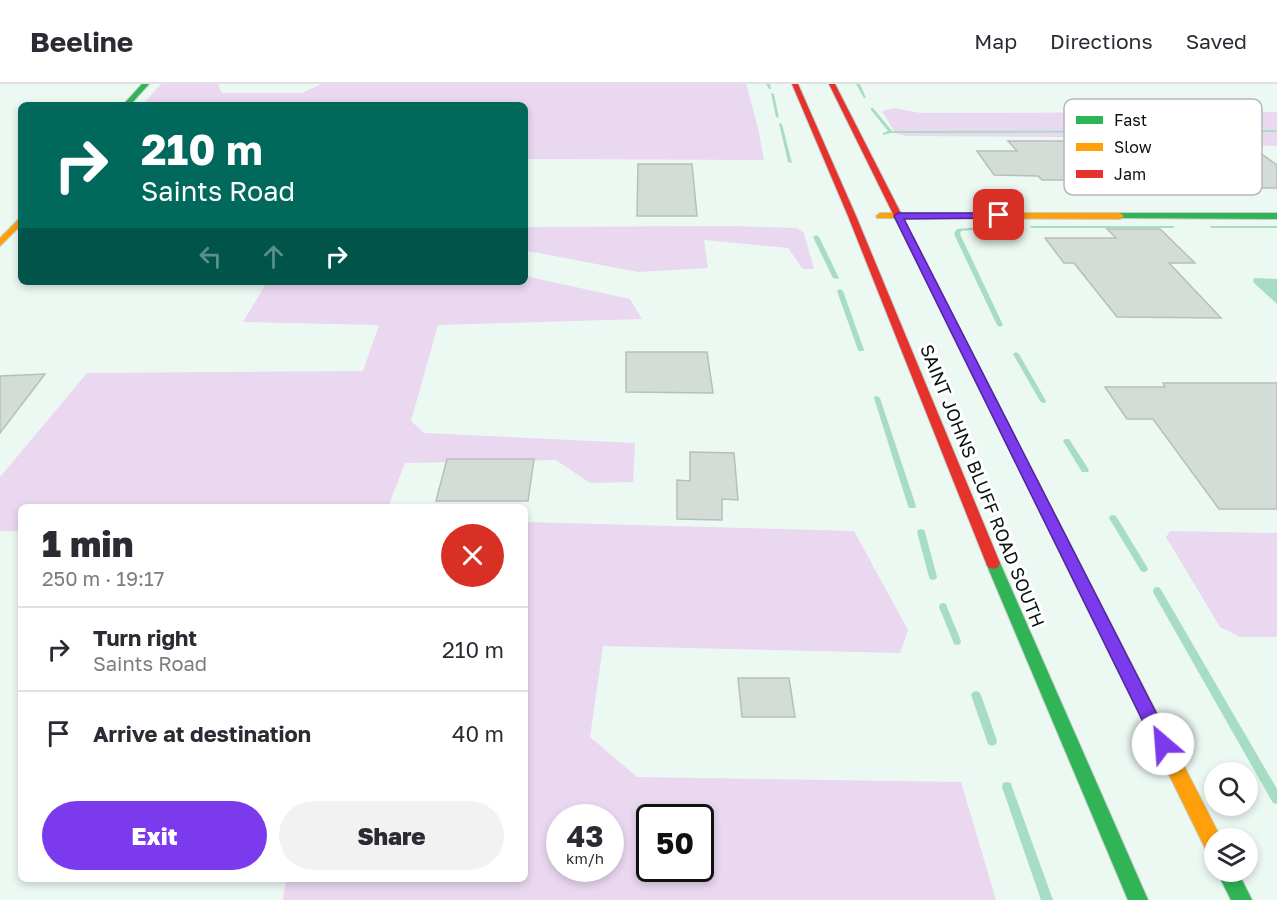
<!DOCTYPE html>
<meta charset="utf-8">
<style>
:root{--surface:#fff;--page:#f2f2f3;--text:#2b2b33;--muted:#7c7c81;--line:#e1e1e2;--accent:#7c3aed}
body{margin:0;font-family:"Golos Text",sans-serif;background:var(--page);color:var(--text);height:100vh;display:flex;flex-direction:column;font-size:22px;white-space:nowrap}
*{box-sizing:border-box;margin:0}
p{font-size:20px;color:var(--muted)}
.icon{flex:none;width:33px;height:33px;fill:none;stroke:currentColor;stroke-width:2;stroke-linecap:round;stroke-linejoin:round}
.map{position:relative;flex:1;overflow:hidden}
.details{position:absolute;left:18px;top:420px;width:510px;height:378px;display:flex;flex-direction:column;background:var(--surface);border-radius:9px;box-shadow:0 3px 9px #0003}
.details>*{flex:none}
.hud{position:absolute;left:18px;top:18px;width:510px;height:183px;border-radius:9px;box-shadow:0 3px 9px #0003;background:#00695c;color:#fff;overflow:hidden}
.buttons{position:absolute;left:1204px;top:678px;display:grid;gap:12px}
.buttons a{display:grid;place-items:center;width:54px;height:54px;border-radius:50%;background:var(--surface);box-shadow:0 3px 9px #0003;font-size:30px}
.speed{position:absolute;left:546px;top:720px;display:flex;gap:12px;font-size:30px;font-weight:700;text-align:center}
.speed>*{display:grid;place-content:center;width:78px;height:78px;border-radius:50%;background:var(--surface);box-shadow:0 3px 9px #0003;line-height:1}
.speed small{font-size:15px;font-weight:400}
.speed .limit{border:3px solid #111;border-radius:9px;background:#fff;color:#111}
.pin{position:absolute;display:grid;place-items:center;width:51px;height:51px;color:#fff;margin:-26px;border-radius:12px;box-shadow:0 3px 9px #0006}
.me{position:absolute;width:66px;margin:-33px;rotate:333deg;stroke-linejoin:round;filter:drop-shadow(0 0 4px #0008)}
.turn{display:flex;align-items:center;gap:21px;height:126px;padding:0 24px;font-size:27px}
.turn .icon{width:78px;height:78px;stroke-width:2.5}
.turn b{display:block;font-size:42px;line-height:51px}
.lanes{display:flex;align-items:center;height:57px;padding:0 24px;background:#0003;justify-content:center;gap:30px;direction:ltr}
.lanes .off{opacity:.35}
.round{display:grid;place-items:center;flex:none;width:63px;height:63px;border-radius:32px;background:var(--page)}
.summary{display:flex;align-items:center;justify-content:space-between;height:102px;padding:0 24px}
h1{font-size:36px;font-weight:800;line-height:45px}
.cta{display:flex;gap:12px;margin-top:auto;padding:12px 24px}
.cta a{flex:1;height:69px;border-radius:36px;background:var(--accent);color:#fff;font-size:24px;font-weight:800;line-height:69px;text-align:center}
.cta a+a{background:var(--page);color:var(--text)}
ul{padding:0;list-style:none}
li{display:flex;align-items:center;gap:18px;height:84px;padding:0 24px;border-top:2px solid var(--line)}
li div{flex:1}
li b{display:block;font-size:22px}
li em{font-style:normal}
header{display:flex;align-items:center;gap:36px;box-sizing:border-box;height:84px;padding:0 30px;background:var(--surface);border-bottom:2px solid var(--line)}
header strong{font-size:28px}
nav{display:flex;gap:33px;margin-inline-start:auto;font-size:21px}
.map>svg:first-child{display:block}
.green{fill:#ead8f1;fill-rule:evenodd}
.water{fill:#a7ddc4}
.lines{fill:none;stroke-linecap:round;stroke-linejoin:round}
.stream{fill:#a7ddc4;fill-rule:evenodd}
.building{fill:#d4dcd8;stroke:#b6bfba;stroke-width:1.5}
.fast-casing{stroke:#c4cdc9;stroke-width:2}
.slow-casing{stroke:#c4cdc9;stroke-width:2}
.jam-casing{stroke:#c4cdc9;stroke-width:2}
.fast{fill:#30b455;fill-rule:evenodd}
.slow{fill:#ff9f0a;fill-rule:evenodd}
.jam{fill:#e5322d;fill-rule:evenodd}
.route{fill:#7c3aed;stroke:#51269a;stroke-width:1.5}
.labels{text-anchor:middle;stroke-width:6;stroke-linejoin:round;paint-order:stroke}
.street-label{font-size:18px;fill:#0b130f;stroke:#fff}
.key{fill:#fff;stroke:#b6b8b7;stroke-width:1.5}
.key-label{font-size:16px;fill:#0b130f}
</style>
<header>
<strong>Beeline</strong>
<nav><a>Map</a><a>Directions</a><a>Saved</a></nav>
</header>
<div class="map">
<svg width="1277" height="816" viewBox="0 0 1277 816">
<rect width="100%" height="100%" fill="#ecf8f2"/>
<g class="green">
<polygon points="161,0 218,0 222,9 302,9 321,0 746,0 758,44 764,76 525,75 525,21 142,21"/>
<polygon points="894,24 921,29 1277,28 1277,62 1224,61 1205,54 906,52 895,49 882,27"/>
<polygon points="729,142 797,144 804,149 814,185 803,185 788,164 704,156 708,184 638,188 528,167 525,176 525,143"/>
<polygon points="525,192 630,215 642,235 438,241 411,337 424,349 635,359 633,398 590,399 556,376 405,379 389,420 393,423 21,423 21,447 0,447 0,393 87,289 363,287 379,241 243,238 267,198 525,198"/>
<path d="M525,438l329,9 54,99 -8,23 -297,-7 -13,91 47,40 324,5 35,118h-713l3,-21h239zM560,734h50v50h-50zM650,734h50v50h-50z"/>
<polygon points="1170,447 1277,449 1277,553 1240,553 1220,543 1166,453"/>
</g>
<polygon class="water" points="1254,194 1277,195 1277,220 1253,198"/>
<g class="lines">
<g class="stream">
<polygon points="766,0 770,0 771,5 769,5"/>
<polygon points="856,0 860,0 866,14 864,14"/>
<polygon points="771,9 774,10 779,34 776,33"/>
<polygon points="871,24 873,24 892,47 1277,46 1277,48 891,49 883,51 883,49 888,47 871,26"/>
<polygon points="779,39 782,40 792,79 788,78"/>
<polygon points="1030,142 1173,142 1175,143 1173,144 1032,144 1030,143"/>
<polygon points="1210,142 1277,142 1277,144 1212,144 1210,143"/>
<polygon points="982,143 984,143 984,145 961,147 960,150 1003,241 1000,243 997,241 954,150 957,145"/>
<polygon points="816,151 819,153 839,194 838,195 833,194 813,153"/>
<polygon points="840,205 843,207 864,266 863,267 859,267 858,266 837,207"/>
<polygon points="1016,268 1019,270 1046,317 1045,319 1043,319 1040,317 1013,270"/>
<polygon points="875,312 877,312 880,314 916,422 915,424 909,424 908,422 874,314"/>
<polygon points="1065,355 1069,355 1089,386 1088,388 1082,388 1063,357"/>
<polygon points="1113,431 1116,432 1147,483 1148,485 1147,487 1144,488 1141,487 1109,434 1110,432"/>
<polygon points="921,445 924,446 925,448 937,493 936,495 933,496 930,495 929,493 917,448 918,446"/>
<polygon points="1157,503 1160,504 1277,705 1277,720 1273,719 1154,510 1153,507 1154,504"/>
<polygon points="943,519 946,520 947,523 961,557 960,560 957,561 954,560 953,557 939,523 940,520"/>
<polygon points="976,607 979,608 981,611 997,657 996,660 992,662 988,660 987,657 971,611 973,608"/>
<polygon points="1007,698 1011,699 1012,703 1053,816 1041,816 1002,703 1003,699"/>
</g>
</g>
<g class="building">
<polygon points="1008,57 1081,57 1122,96 1042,96 1038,92 994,91 977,67 1017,67"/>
<polygon points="1161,69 1260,69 1277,81 1277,104 1202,104"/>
<polygon points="638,80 692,80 697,132 637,132"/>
<polygon points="1107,145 1160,145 1195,179 1169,179 1221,234 1117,233 1074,179 1064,179 1045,154 1116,154"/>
<polygon points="626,268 707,268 713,309 626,308"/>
<polygon points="45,290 0,349 0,292"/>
<polygon points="1163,299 1277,299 1277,425 1219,425 1153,335 1127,335 1105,303 1165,303"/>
<polygon points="690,368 734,369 738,416 722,415 722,436 677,435 677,396 690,397"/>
<polygon points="447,375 534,375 528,417 436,417"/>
<polygon points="738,594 789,594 795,633 742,633"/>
</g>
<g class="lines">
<g class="fast-casing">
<g id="fast">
<polygon points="142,0 149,0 130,21 123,21"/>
<polygon points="1120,129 1277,129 1277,135 1117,134 1116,132"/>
<polygon points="993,473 998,475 1000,479 1148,816 1128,816 986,479 988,475"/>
<polygon points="1217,788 1238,788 1252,816 1231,816"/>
</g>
</g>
<g class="slow-casing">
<g id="slow">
<polygon points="880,129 1120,129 1124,132 1120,135 877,134 876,132"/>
<polygon points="21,133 21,141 0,162 0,154"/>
<polygon points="1006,343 1012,347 1221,754 1215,754 1215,773 1208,770 1000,347"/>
</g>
</g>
<g class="jam-casing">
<g id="jam">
<polygon points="792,0 798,0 856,132 1000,479 998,483 993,485 988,483 986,479 848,132"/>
<polygon points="829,0 835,0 1012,347 1010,350 1002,350 1000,347"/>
</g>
</g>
<use href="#fast" class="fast"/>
<use href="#slow" class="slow"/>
<use href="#jam" class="jam"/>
</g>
<polygon class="route" points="898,129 999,129 1003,131 999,134 904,135 1169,654 1172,660 1169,666 1163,669 1157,666 894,132"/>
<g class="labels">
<g class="street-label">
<text transform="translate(982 402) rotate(68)" y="6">SAINT JOHNS BLUFF ROAD SOUTH</text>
</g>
</g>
<rect x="1064" y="15" width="198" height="96" rx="9" class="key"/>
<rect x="1076" y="32" width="27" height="8" fill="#30b455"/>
<rect x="1076" y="59" width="27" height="8" fill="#ff9f0a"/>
<rect x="1076" y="86" width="27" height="8" fill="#e5322d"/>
<g class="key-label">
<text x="1114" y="42">Fast</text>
<text x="1114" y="69">Slow</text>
<text x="1114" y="96">Jam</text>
</g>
</svg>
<div class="buttons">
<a><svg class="icon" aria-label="search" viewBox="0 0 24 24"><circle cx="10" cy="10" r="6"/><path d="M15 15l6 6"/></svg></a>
<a><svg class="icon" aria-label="layers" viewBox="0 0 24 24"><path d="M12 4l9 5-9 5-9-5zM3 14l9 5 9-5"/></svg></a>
</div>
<div class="speed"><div>43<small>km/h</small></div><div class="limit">50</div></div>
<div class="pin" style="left:999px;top:131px;background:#d93025"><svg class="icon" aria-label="arrive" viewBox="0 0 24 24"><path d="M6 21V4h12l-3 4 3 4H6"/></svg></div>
<svg class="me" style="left:1163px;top:660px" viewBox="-20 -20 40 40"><circle r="19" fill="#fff"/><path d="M0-13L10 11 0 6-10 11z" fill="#7c3aed"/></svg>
<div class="hud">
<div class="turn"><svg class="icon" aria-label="right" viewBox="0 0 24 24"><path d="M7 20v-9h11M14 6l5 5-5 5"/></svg><div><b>210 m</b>Saints Road</div></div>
<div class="lanes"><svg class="icon off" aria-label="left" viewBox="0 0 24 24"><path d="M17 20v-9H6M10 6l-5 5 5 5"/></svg><svg class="icon off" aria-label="ahead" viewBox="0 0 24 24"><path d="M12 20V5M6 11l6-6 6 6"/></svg><svg class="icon" aria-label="right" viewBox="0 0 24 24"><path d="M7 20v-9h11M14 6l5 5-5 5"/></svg></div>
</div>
<section class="details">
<div class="summary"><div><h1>1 min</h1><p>250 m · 19:17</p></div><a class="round" style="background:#d93025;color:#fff"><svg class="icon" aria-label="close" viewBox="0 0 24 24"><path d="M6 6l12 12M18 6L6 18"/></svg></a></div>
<ul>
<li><svg class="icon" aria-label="right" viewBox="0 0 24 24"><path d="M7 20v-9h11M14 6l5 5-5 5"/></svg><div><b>Turn right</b><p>Saints Road</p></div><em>210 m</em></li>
<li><svg class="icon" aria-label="arrive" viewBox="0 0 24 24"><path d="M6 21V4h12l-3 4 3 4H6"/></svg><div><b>Arrive at destination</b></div><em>40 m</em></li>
</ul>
<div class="cta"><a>Exit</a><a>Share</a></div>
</section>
</div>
